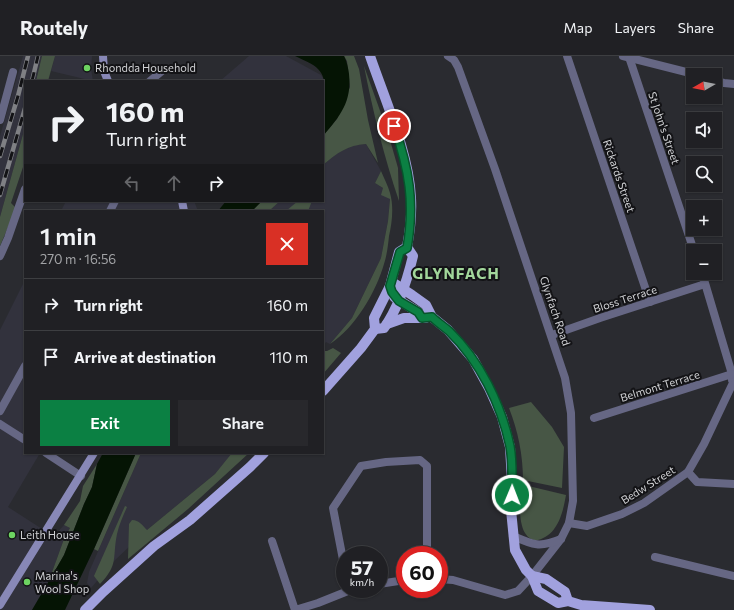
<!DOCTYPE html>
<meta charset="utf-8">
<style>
:root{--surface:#202024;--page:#28282c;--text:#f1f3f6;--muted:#a2a3a6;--line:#3d3e41;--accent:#0b8043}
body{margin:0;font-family:Commissioner,sans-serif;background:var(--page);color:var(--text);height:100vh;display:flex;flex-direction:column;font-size:15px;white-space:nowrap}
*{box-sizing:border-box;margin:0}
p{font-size:13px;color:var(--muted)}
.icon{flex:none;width:22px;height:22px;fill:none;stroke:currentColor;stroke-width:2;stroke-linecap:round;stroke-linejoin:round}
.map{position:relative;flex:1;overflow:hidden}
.details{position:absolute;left:24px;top:154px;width:300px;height:244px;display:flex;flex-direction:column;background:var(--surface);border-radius:0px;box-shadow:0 1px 3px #0004,0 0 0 1px var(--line)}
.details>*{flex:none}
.hud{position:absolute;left:24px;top:24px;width:300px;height:122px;border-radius:0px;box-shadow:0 1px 3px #0004,0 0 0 1px var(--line);background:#202024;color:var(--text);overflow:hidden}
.needle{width:26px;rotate:261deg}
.tools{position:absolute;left:686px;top:12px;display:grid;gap:8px}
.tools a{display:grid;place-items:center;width:36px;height:36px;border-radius:0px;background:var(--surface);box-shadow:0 1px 3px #0004,0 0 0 1px var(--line);font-size:20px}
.speed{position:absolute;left:336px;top:490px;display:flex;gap:8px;font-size:20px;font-weight:700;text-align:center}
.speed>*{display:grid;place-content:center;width:52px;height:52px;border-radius:50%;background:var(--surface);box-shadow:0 1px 3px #0004,0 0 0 1px var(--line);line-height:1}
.speed small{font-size:10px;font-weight:400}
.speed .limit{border:6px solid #d22;background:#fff;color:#111}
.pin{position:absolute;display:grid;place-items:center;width:34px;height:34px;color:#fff;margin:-17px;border:2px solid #fff;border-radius:50%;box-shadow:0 1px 4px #0007}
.me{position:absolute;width:44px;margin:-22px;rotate:1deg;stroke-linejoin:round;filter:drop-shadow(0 0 3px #0008)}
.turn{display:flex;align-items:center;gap:14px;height:84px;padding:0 16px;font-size:18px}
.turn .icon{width:52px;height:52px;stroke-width:2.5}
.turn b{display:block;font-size:28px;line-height:34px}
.lanes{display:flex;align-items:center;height:38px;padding:0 16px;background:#0003;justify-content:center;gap:20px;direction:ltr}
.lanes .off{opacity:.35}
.round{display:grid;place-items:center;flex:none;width:42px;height:42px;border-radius:0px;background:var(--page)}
.summary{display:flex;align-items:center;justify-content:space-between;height:68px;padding:0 16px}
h1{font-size:24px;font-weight:600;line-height:30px}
.primary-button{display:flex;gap:8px;margin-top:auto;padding:8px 16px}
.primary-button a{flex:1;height:46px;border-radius:0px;background:var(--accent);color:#fff;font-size:16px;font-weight:600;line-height:46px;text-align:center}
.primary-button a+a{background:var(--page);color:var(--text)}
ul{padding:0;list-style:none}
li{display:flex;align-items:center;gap:12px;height:52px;padding:0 16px;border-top:1px solid var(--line)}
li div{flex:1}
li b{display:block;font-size:15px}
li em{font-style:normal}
header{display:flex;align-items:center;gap:24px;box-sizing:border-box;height:56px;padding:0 20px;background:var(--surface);border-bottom:1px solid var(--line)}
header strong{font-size:19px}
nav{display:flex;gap:22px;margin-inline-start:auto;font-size:14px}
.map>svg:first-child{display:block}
.built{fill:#32323d}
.green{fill:#475645}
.water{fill:#051404}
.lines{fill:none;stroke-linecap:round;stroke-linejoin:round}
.minor{stroke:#666784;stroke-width:8}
.tertiary{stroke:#666784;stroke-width:8}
.secondary{stroke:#8888b7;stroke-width:8}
.primary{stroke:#a1a1de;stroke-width:10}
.rail-casing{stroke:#7f8084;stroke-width:4.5}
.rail{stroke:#131316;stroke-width:3;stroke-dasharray:9;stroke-linecap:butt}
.route-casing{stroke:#07532c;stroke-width:10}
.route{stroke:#0b8043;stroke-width:7}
.poi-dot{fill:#6dd361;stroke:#131316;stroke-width:1.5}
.labels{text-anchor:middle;stroke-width:4;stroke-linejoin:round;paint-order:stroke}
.poi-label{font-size:11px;fill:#d0d1d4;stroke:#131316;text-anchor:start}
.street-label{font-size:11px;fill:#d0d1d4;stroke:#131316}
.district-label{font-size:15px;font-weight:bold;letter-spacing:1px;fill:#a2d79b;stroke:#131316}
</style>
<header>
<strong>Routely</strong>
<nav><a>Map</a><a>Layers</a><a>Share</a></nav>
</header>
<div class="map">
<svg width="734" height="554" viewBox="0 0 734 554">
<rect width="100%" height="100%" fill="#2a2b30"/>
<g class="built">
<polygon points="23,0 42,0 36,25 25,25 25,71 0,161 0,80"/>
<polygon points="55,0 92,0 91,13 93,25 51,15"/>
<polygon points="249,0 286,0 321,19 324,24 324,35 323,38 323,25 220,25"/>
<polygon points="366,88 381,115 375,127 383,132 390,143 388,165 381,202 352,262 330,288 326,286 323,291 323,155 269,155 280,145 323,145 323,109 337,97 355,89"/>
<polygon points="66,145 194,145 198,155 61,155"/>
<polygon points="25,224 25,397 52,397 45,401 40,397 8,451 39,471 55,479 64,469 70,472 64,483 47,530 32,554 0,554 0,274"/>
<polygon points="141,397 233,397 215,418 147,474 114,505 91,532 87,527 89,516"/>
</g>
<g class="green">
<polygon points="42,0 55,0 48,25 36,25"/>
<path d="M344,0h10l5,13 9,51 10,43 -12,-19c-18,1 -29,9 -43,21v-29l14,-17 13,-32 -3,-26z"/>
<path d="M364,10l24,67 10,35 1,33c-15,-44 -26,-89 -35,-135z"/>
<polygon points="25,71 25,105 11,147 16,152 0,190 0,161"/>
<path d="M381,115c3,7 7,15 9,22 4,14 2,30 -1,43 -1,9 -2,19 -5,28 -8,28 -29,64 -54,80l22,-26 29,-60 7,-37 2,-22 -9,-4 2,-7 -8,-5z"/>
<polygon points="262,145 280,145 269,155 252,155"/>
<polygon points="298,145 312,145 308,155 286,155"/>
<polygon points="333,292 341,297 323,318 323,295 327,295"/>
<path d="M531,346l21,25 12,20 -2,41 -39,-8c0,-25 -5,-49 -14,-72z"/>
<polygon points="136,397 141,397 98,495 94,493"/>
<path d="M232,397h17l-61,56 -60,50 1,-35 3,-4c7,0 11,6 15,10l68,-56z"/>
<polygon points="97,408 92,431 84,448 64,499 47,530 64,483 70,472 64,469 80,445 83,430"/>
<path d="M520,428l46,11c-3,17 -8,40 -28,45 -5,1 -10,-2 -13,-7 -7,-11 -5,-36 -5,-49z"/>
<path d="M125,450l2,1c-4,9 -8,18 -10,27 -5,25 2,30 -17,50l-6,-8z"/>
</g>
<g class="water">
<path d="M295,0h49c3,6 4,11 5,18 3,28 -9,42 -26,62v-39l2,-2c1,-27 -9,-29 -30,-39z"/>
<polygon points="226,145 262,145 252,155 218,155"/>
<polygon points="103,397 136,397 94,493 65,554 32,554 64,499 84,448 92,431 97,408"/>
</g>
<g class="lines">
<g class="minor">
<polyline points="567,0 650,246"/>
<polyline points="623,0 698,19"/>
<polyline points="629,1 694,195"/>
<polyline points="150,25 162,15"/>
<polyline points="715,25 724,27 734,28"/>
<polyline points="0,64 13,16"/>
<polyline points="110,155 115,145"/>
<polyline points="0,200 8,182 25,133"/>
<polyline points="702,217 732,318 732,324"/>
<polyline points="552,279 600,262 705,228"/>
<polyline points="0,355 25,310"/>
<polyline points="594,362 732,318"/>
<polyline points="0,368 25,384"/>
<polyline points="46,397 81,420"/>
<polyline points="688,416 697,426 734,428"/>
<polyline points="569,467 587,470 622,458 644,447 688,416 704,388 732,329 734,329"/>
<polyline points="272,485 295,554 318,547 353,533"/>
<polyline points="655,501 734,520"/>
<polyline points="345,514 333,452 361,410 386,406 420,404 427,410 427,499"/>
<polyline points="439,523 453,524 505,539 518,535 532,520"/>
<polyline points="379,528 405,524"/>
</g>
<g class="tertiary">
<polyline points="448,0 454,4 458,11 495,113 565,322 571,357 573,445 569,467 561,483 532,520"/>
<path d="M513,480c20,9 27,12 48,3"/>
</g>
<g class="secondary">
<polyline points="103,0 104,15 108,25"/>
<polyline points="182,145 184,155"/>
<polyline points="0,549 94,397"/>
</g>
<g class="primary">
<path d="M370,0c15,44 39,97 41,142 1,17 -1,33 -4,49l6,9c-6,25 -14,51 -29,72l-9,1"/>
<polyline points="392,226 412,239 426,249 432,261 448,274 473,303 489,332 502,361 510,391 512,425 511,454 515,494 526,514 532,520 538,535 558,547 568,545 581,549 650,554"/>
<polyline points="394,241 418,256 422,262"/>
<polyline points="387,268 404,262 426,262"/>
<polyline points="323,335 361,292 375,273 374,262 390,230 399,196 407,191"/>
<polyline points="532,520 546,523 565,536 568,545"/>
<polyline points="85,554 103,536 154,490 190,464 250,411 264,397"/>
</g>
<g class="rail-casing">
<g id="rail">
<polyline points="32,25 38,0"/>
<polyline points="0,100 18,40 28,0"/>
<polyline points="0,139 25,52"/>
</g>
</g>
<use href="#rail" class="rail"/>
</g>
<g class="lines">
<g class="route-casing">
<path id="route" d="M394,70c15,43 21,77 13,122l-7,4 -10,34 2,6 7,9 19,11 4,6 10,-1c5,5 11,9 17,14 31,30 52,73 61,115 3,16 2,33 2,49"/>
</g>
<use href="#route" class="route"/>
</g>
<g class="poi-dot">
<circle cx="87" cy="12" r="4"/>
<circle cx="12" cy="479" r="4"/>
<circle cx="27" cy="526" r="4"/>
</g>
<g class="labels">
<g class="poi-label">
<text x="95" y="16">Rhondda Household</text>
<text x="20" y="483">Leith House</text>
<text x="35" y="524">Marina's<tspan x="35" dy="13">Wool Shop</tspan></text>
</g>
<g class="street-label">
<text transform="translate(664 72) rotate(71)" y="4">St John's Street</text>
<text transform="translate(619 120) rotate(71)" y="4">Rickards Street</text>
<text transform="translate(625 243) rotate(-18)" y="4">Bloss Terrace</text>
<text transform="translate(555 255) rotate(71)" y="4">Glynfach Road</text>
<text transform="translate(660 330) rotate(-17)" y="4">Belmont Terrace</text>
<text transform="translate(648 429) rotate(-32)" y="4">Bedw Street</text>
</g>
<g class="district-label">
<text x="456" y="223">GLYNFACH</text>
</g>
</g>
</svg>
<div class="tools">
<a><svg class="needle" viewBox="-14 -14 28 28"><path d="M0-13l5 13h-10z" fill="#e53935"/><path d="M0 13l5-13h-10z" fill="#a2a3a6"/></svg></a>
<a><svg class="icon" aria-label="sound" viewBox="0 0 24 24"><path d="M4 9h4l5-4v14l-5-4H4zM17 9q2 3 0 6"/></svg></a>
<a><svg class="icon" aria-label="search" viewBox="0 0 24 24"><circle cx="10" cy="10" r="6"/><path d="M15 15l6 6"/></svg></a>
<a>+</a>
<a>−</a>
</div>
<div class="speed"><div>57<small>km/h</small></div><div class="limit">60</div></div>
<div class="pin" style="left:394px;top:70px;background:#d93025"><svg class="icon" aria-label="arrive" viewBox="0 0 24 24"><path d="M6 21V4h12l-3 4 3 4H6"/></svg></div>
<svg class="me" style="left:512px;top:439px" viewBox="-20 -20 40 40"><circle r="17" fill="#0b8043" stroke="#fff" stroke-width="3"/><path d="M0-11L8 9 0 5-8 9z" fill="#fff"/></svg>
<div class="hud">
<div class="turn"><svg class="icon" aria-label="right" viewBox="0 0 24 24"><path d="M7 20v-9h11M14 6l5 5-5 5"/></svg><div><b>160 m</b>Turn right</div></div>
<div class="lanes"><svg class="icon off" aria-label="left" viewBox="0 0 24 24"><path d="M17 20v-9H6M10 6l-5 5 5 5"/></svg><svg class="icon off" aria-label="ahead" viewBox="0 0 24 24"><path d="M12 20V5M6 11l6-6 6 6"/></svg><svg class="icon" aria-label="right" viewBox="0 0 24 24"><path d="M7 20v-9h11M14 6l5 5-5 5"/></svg></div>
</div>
<section class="details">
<div class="summary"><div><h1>1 min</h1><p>270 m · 16:56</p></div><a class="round" style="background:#d93025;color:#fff"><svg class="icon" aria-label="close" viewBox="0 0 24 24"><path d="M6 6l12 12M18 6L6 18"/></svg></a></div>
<ul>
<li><svg class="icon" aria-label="right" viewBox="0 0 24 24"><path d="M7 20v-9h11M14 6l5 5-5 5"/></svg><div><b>Turn right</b></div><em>160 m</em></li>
<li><svg class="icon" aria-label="arrive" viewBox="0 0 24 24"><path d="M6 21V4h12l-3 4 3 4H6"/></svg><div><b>Arrive at destination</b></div><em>110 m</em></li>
</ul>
<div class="primary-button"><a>Exit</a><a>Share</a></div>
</section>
</div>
